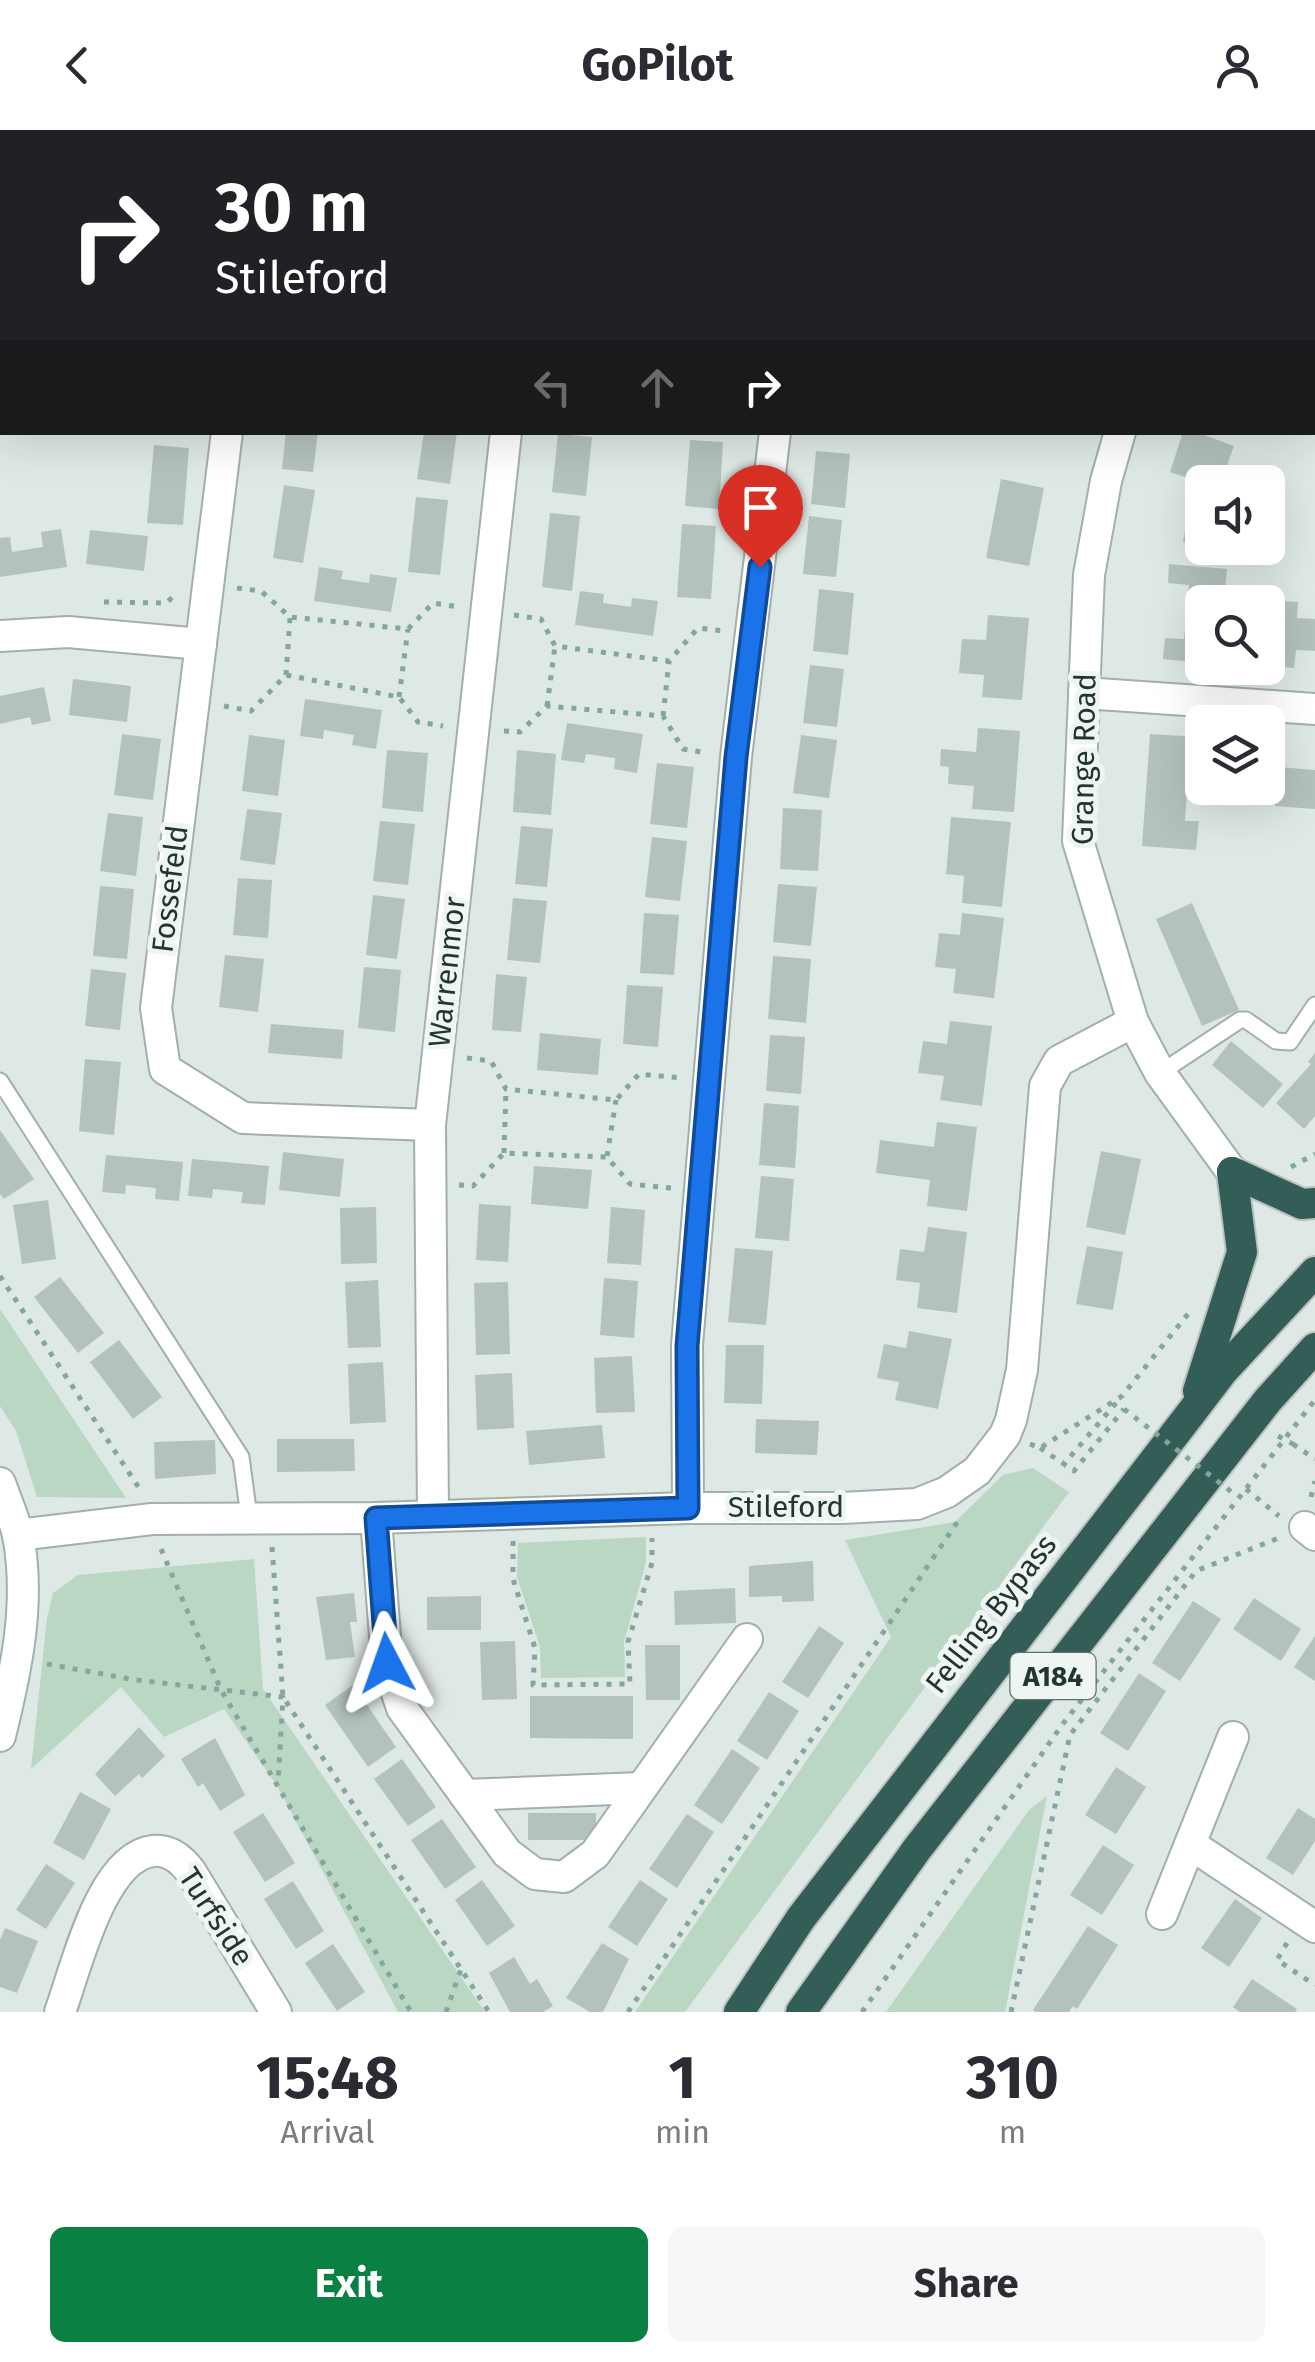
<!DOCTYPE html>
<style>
:root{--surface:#fff;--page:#f7f7f7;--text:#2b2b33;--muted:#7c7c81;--accent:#0b8043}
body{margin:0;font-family:"Fira Sans",sans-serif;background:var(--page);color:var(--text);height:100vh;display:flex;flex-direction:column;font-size:38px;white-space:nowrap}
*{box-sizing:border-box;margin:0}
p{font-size:32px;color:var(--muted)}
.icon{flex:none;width:55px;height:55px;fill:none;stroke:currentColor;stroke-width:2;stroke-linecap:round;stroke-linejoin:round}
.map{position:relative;height:1882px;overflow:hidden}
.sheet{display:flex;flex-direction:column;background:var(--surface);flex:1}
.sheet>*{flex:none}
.guide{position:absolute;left:0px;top:0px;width:1315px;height:305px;box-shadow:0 10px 40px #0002;background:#202124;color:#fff;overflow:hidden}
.tools{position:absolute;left:1185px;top:335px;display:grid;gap:20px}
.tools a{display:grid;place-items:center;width:100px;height:100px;border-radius:15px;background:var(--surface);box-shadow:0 10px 40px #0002;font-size:50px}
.pin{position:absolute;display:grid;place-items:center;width:85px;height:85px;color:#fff;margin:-102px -42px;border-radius:50% 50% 50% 0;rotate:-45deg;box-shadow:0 0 10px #0007}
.pin .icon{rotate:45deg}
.me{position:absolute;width:110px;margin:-55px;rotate:356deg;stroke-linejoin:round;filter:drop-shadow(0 0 8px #0008)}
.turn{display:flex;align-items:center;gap:35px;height:210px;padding:0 50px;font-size:45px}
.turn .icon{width:130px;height:130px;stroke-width:2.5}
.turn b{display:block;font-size:70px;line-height:85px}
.lanes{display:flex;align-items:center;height:95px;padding:0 50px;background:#0003;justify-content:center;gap:50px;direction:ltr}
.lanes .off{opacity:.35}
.eta{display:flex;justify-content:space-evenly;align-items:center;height:170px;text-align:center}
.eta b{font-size:60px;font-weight:700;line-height:70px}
.button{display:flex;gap:20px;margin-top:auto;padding:20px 50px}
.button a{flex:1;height:115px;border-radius:15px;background:var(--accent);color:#fff;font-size:40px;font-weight:700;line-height:115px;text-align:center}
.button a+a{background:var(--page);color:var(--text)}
header{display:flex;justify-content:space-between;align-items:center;height:130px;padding:0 50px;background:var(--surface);font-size:45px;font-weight:700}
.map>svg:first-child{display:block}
.green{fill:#bad7c3}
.building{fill:#b4c2bd}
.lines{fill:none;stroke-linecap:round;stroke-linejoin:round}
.lane-casing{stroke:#a2afab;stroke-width:19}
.street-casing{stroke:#a2afab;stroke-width:34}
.secondary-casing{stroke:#9fb2ac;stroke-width:34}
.highway-casing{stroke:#bdc2c1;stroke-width:34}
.path{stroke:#83a79e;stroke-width:5;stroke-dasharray:5 8;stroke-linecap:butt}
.lane{stroke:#fff;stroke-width:15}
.street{stroke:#fff;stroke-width:30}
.secondary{stroke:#fff;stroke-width:30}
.highway{stroke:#325e57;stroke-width:30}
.path-bridge{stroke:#83a79e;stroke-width:5;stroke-dasharray:5 8;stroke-linecap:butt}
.route-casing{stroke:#114b97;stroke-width:25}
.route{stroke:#1a73e8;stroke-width:18}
.labels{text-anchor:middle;stroke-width:10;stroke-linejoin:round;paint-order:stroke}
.shield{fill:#eef5f2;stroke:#5f6f6b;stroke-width:2.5}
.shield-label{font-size:28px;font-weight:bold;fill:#223531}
.street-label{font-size:30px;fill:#223531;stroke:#eef5f2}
</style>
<header><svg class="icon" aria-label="back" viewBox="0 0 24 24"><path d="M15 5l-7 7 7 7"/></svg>GoPilot<svg class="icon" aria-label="person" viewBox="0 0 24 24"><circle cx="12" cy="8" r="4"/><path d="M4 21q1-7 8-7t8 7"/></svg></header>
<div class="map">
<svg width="1315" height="1882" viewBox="0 0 1315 1882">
<rect width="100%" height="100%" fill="#dee8e4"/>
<g class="green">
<polygon points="0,1179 126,1368 37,1367 16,1301 0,1276"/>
<polygon points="1033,1338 1069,1362 685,1882 635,1882 891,1507 845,1410 955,1392 1003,1345"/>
<polygon points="646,1407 646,1432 624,1512 625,1547 541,1548 540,1517 517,1447 518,1413"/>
<polygon points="254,1429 263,1559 485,1882 398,1882 277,1656 224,1579 164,1607 121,1557 31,1639 47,1488 53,1463 78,1445"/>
<polygon points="1047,1666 1005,1882 886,1882 1029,1680"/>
</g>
<g class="building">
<polygon points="286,302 318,302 313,342 282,339"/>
<polygon points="424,302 457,302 450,354 417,349"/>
<polygon points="1183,302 1196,302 1234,316 1221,352 1202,353 1170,342"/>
<polygon points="558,304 592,307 586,366 552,362"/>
<polygon points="690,310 723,312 719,379 685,376"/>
<polygon points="154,315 189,318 183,395 147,393"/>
<polygon points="816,321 850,324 845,378 811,374"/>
<polygon points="1001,349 1044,358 1029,436 986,428"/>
<polygon points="284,355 315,360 303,433 273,428"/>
<polygon points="416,367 448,370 440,445 408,442"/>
<polygon points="550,383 580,386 572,461 542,457"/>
<polygon points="809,386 842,390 836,447 803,444"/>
<polygon points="1187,391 1202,394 1202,416 1183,412"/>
<polygon points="682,394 716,396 711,469 677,467"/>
<polygon points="61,399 67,437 0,447 0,408 10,407 12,422 43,417 41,402"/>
<polygon points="90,400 148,406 144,441 86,434"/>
<polygon points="1169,434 1227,439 1224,472 1202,472 1202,533 1163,529 1165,508 1184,509 1189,455 1168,453"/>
<polygon points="319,437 343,441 341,449 369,453 370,444 397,448 391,482 314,471"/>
<polygon points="819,459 854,463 848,525 813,521"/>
<polygon points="580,461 604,464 603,473 631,477 632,468 658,471 653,506 575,495"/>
<polygon points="1280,471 1298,472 1297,488 1315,489 1315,521 1296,520 1294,538 1275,536"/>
<polygon points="988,485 1029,488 1022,570 982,567 984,545 959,543 962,509 986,510"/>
<polygon points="810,535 844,539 837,597 803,593"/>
<polygon points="73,549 131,556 127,592 69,585"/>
<polygon points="44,557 51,591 32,595 30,587 0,594 0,566"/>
<polygon points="305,569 382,580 376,619 352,615 354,605 324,600 323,609 300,606"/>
<polygon points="567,593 643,604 637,643 614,639 615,628 586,624 584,633 561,630"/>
<polygon points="978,598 1020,601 1014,682 972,679 974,656 948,654 949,637 940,636 941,619 976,622"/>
<polygon points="122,604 161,609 153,670 114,665"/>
<polygon points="1150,604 1202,607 1202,635 1189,634 1185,691 1199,691 1196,720 1142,716"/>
<polygon points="249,605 285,610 278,666 242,661"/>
<polygon points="801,605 837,610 829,668 793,663"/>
<polygon points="387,620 428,623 423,682 382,678"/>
<polygon points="517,620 556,624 551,685 513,682"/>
<polygon points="657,633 694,637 687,698 650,694"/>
<polygon points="1278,637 1315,640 1315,679 1275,676"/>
<polygon points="783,678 822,680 818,741 780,739"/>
<polygon points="247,679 282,683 275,735 240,730"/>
<polygon points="108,683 143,687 136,746 100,741"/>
<polygon points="951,687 1011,692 1002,777 962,773 964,746 946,744"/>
<polygon points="380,691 415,694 408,755 373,751"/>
<polygon points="521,696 553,699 547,757 515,754"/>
<polygon points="652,707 687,711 680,771 645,767"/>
<polygon points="238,748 272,750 268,808 233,805"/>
<polygon points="778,754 817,757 811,816 773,812"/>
<polygon points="100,756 134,759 127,829 93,826"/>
<polygon points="373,765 405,769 397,829 366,825"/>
<polygon points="513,768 547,771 540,833 507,830"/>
<polygon points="1192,773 1239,880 1202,896 1156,789"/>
<polygon points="644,783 679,785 674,845 640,843"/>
<polygon points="962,783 1004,788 994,868 953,863 956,839 935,837 939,803 960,805"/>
<polygon points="225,825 264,829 258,882 219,877"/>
<polygon points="773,826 811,829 806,893 768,889"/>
<polygon points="364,837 401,840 395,902 358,898"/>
<polygon points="91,839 126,843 120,900 85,896"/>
<polygon points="496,844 527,847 521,902 492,900"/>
<polygon points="627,855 663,857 658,917 623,914"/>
<polygon points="950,891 992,896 982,976 940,970 944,946 918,943 923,911 947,914"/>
<polygon points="271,894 344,900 342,929 268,923"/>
<polygon points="540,903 601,909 598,945 537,940"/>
<polygon points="770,905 805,907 801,964 766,961"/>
<polygon points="1231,911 1283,954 1263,978 1212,935"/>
<polygon points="1315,923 1315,986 1304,999 1276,973 1311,934 1308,932"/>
<polygon points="85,929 121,932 114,1005 79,1001"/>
<polygon points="764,973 799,976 795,1038 759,1035"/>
<polygon points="937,992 977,997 967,1081 927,1076 930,1050 876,1043 880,1010 934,1017"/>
<polygon points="0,1000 34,1049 4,1069 0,1064"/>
<polygon points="1101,1021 1141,1029 1125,1105 1086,1097"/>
<polygon points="283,1022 344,1029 340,1067 279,1060"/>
<polygon points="106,1025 183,1032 179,1071 155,1069 156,1058 126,1055 125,1064 102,1062"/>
<polygon points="192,1029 269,1036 265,1075 241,1073 243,1062 213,1059 212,1068 188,1066"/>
<polygon points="534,1036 592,1040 588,1079 531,1074"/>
<polygon points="761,1046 794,1049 789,1111 755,1108"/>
<polygon points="48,1070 56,1129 22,1134 13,1075"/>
<polygon points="479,1074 511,1076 508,1132 476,1130"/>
<polygon points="376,1077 377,1133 341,1134 340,1078"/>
<polygon points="611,1077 645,1080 641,1135 607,1133"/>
<polygon points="928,1097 967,1102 957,1183 917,1178 920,1153 896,1150 900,1119 924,1122"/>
<polygon points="1087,1116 1123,1122 1113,1180 1076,1174"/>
<polygon points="735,1118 773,1121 766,1195 728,1192"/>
<polygon points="60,1147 104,1203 78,1223 34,1167"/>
<polygon points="604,1148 638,1151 634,1208 600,1205"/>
<polygon points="378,1150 381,1217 348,1218 345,1152"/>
<polygon points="508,1152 510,1224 476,1225 474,1153"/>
<polygon points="909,1201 952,1209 938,1279 895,1270 899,1252 877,1248 884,1214 906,1218"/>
<polygon points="119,1210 162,1267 133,1289 90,1232"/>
<polygon points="726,1215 764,1215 762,1274 724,1273"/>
<polygon points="632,1226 635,1282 596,1283 594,1228"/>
<polygon points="383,1232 386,1292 350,1294 348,1234"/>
<polygon points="512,1243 514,1298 477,1300 475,1245"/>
<polygon points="756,1289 819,1291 817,1325 755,1323"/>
<polygon points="602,1295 605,1328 529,1335 526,1301"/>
<polygon points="277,1309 354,1309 355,1341 277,1342"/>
<polygon points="215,1310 216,1344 155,1349 154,1312"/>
<polygon points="813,1431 814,1471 782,1472 782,1466 749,1467 749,1436"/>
<polygon points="735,1458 736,1493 675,1495 674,1461"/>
<polygon points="354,1463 357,1492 350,1492 355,1527 326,1530 316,1467"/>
<polygon points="481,1466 481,1500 427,1500 427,1467"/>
<polygon points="1254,1468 1301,1499 1281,1531 1233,1499"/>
<polygon points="1193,1471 1221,1489 1180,1551 1152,1533"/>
<polygon points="819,1496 844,1513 808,1568 782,1552"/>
<polygon points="1315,1506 1315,1551 1294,1537"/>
<polygon points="515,1511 517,1569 482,1570 480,1512"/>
<polygon points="645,1515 680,1515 680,1570 646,1570"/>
<polygon points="1139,1543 1166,1561 1128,1621 1100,1603"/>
<polygon points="353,1555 396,1617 368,1637 325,1575"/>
<polygon points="769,1562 799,1581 767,1630 737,1611"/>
<polygon points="530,1566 633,1566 633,1609 530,1608"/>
<polygon points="139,1597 165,1626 142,1648 139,1644 115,1666 95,1644"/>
<polygon points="215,1608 245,1665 220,1681 203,1653 198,1657 181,1629"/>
<polygon points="732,1619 760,1638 722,1694 694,1675"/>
<polygon points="402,1629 436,1677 408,1696 374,1649"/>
<polygon points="1116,1637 1146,1657 1116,1704 1085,1685"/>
<polygon points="80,1662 111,1679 84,1730 53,1713"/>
<polygon points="1298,1678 1315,1689 1315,1711 1293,1745 1266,1728"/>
<polygon points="263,1683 295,1733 265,1752 233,1702"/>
<rect x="528" y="1683" width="68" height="27"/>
<polygon points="687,1684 714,1702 677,1758 649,1739"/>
<polygon points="442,1689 476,1737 445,1759 411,1710"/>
<polygon points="1103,1715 1134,1735 1102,1785 1070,1765"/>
<polygon points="46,1734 75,1753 46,1799 16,1780"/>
<polygon points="482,1750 515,1796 487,1816 455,1770"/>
<polygon points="640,1750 668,1769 637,1816 608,1797"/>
<polygon points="293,1751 324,1801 296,1819 264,1769"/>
<polygon points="1235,1769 1262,1788 1229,1837 1201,1818"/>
<polygon points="1088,1796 1118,1815 1077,1879 1073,1876 1069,1882 1036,1882 1033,1880"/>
<polygon points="5,1798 38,1811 17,1863 0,1857 0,1810"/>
<polygon points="602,1813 629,1829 603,1882 590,1882 566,1868"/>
<polygon points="333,1814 365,1862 337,1881 305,1833"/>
<polygon points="514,1827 530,1854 537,1849 553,1876 543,1882 510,1882 489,1843"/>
<polygon points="1252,1849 1297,1879 1295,1882 1240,1882 1233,1877"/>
</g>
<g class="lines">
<g class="lane-casing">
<g id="lane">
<polyline points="1160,943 1240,890 1246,890 1276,911 1290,912 1315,875"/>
<polyline points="0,951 241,1327 249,1387"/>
</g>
</g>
<g class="street-casing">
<g id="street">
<polyline points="0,179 2,178"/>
<polyline points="227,302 156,878 165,939 243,988 430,995"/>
<polyline points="0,506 68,502 201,514"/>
<polyline points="1084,563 1315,579"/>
<polyline points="688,1378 687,1215 736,627 775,302"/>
<polyline points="433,1385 430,995 506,302"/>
<polyline points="376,1388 387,1533 402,1578 507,1723 535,1744 564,1747 595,1724 747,1509"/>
<polyline points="1305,1397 1315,1405"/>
<polyline points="18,1405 152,1389 376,1388 688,1378 842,1378 917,1374 947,1362 977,1341 1005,1305 1011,1290 1022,1240 1045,956 1059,931 1133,892"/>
<polyline points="465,1665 641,1658"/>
<polyline points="1190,1714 1315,1797"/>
<polyline points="1162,1784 1233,1607"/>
<path d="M60,1882c16,-43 41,-155 93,-161 17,-2 29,9 38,21l85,140"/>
</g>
</g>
<g class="secondary-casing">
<g id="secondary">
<polyline points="1253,2 1254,0"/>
<polyline points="1120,302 1106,351 1089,445 1078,711 1133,892 1160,943 1232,1042"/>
<path d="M0,1353c6,17 14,35 18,52 13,68 -2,136 -18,201"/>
</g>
</g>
<g class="highway-casing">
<g id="highway">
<polyline points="1232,1042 1302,1074 1315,1073"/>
<polyline points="1198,1261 1242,1122 1232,1042"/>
<polyline points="739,1882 801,1788 1191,1283 1223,1241 1315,1142"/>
<polyline points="801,1882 917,1719 1268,1270 1315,1218"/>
</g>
</g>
<g class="path">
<polyline points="691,2 691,0"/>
<polyline points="237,458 261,461 290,487 408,499 433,473 459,477"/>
<polyline points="104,472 166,473 175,465"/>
<polyline points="514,485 541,489 555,516 669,531 698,498 725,501"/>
<polyline points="286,545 290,488"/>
<polyline points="399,567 408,499"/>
<polyline points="224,576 251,581 286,545 399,567 418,592 443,596"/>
<polyline points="547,576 555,516"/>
<polyline points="663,586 669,531"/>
<polyline points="504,601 520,602 547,576 663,586 683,619 708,623"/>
<polyline points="467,928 491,931 506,959 616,970 639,944 681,948"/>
<polyline points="504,1023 506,959"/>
<polyline points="607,1026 616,970"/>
<polyline points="1291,1037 1315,1024"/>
<polyline points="459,1055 473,1056 504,1023 607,1027 630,1054 671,1058"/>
<polyline points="0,1146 141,1361"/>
<polyline points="1116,1273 1064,1334 1074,1341 1124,1279"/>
<polyline points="1030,1314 1040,1318 1122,1266 1192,1179"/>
<polyline points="1293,1314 1315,1329"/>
<polyline points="1040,1318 1064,1334"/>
<polyline points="1246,1359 1279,1386"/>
<polyline points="1311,1367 1315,1351"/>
<polyline points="513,1411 513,1449 535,1518 533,1555 630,1554 628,1512 652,1433 652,1408"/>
<polyline points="272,1417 283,1567 489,1882"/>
<polyline points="161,1419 221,1560 411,1882"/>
<polyline points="47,1534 136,1550 283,1567 278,1653"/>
<polyline points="1287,1813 1277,1830 1315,1855"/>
<polyline points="446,1882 461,1839"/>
<polyline points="628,1882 958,1391"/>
<polyline points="862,1882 1062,1595 1315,1270"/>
<polyline points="1011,1882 1070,1605 1196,1441 1281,1407"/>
</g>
<use href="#lane" class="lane"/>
<use href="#street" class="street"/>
<use href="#secondary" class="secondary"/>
<use href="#highway" class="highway"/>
<g class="path-bridge">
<polyline points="1124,1279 1233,1363"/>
<polyline points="1278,1306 1293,1314"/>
</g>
</g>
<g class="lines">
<g class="route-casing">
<polyline id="route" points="387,1533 376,1388 688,1378 687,1216 736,627 760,437"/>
</g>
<use href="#route" class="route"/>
</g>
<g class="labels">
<rect class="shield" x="1010.5" y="1523" width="85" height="46" rx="8"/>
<g class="shield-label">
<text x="1053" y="1556">A184</text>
</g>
<g class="street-label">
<text transform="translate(1084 629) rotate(-89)" y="10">Grange Road</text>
<text transform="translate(170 759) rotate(-83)" y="10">Fossefeld</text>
<text transform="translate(447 842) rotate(-84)" y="10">Warrenmor</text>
<text x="786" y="1387">Stileford</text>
<text transform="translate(991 1484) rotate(-52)" y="10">Felling Bypass</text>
<text transform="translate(216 1787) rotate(57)" y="10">Turfside</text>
</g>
</g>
</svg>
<div class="tools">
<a><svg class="icon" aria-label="sound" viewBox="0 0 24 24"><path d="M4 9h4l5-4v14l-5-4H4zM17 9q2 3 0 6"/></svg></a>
<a><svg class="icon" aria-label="search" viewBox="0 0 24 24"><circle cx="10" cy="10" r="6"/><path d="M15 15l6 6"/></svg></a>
<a><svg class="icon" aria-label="layers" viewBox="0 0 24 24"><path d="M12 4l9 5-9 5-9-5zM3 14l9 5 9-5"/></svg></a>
</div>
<div class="pin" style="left:760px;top:437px;background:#d93025"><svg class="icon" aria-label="arrive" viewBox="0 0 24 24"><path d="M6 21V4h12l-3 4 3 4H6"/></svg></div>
<svg class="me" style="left:387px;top:1533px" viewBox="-20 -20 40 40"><path d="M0-17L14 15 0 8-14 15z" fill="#1a73e8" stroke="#fff" stroke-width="4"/></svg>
<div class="guide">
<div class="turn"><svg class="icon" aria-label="right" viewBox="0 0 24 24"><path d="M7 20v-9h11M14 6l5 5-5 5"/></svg><div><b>30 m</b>Stileford</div></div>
<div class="lanes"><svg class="icon off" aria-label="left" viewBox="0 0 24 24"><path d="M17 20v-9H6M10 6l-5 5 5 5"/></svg><svg class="icon off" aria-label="ahead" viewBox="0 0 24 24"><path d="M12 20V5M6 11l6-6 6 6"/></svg><svg class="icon" aria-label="right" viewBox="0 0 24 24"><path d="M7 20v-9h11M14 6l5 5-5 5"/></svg></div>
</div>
</div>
<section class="sheet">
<div class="eta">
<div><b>15:48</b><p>Arrival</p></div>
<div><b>1</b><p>min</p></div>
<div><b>310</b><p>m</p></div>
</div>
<div class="button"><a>Exit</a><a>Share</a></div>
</section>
